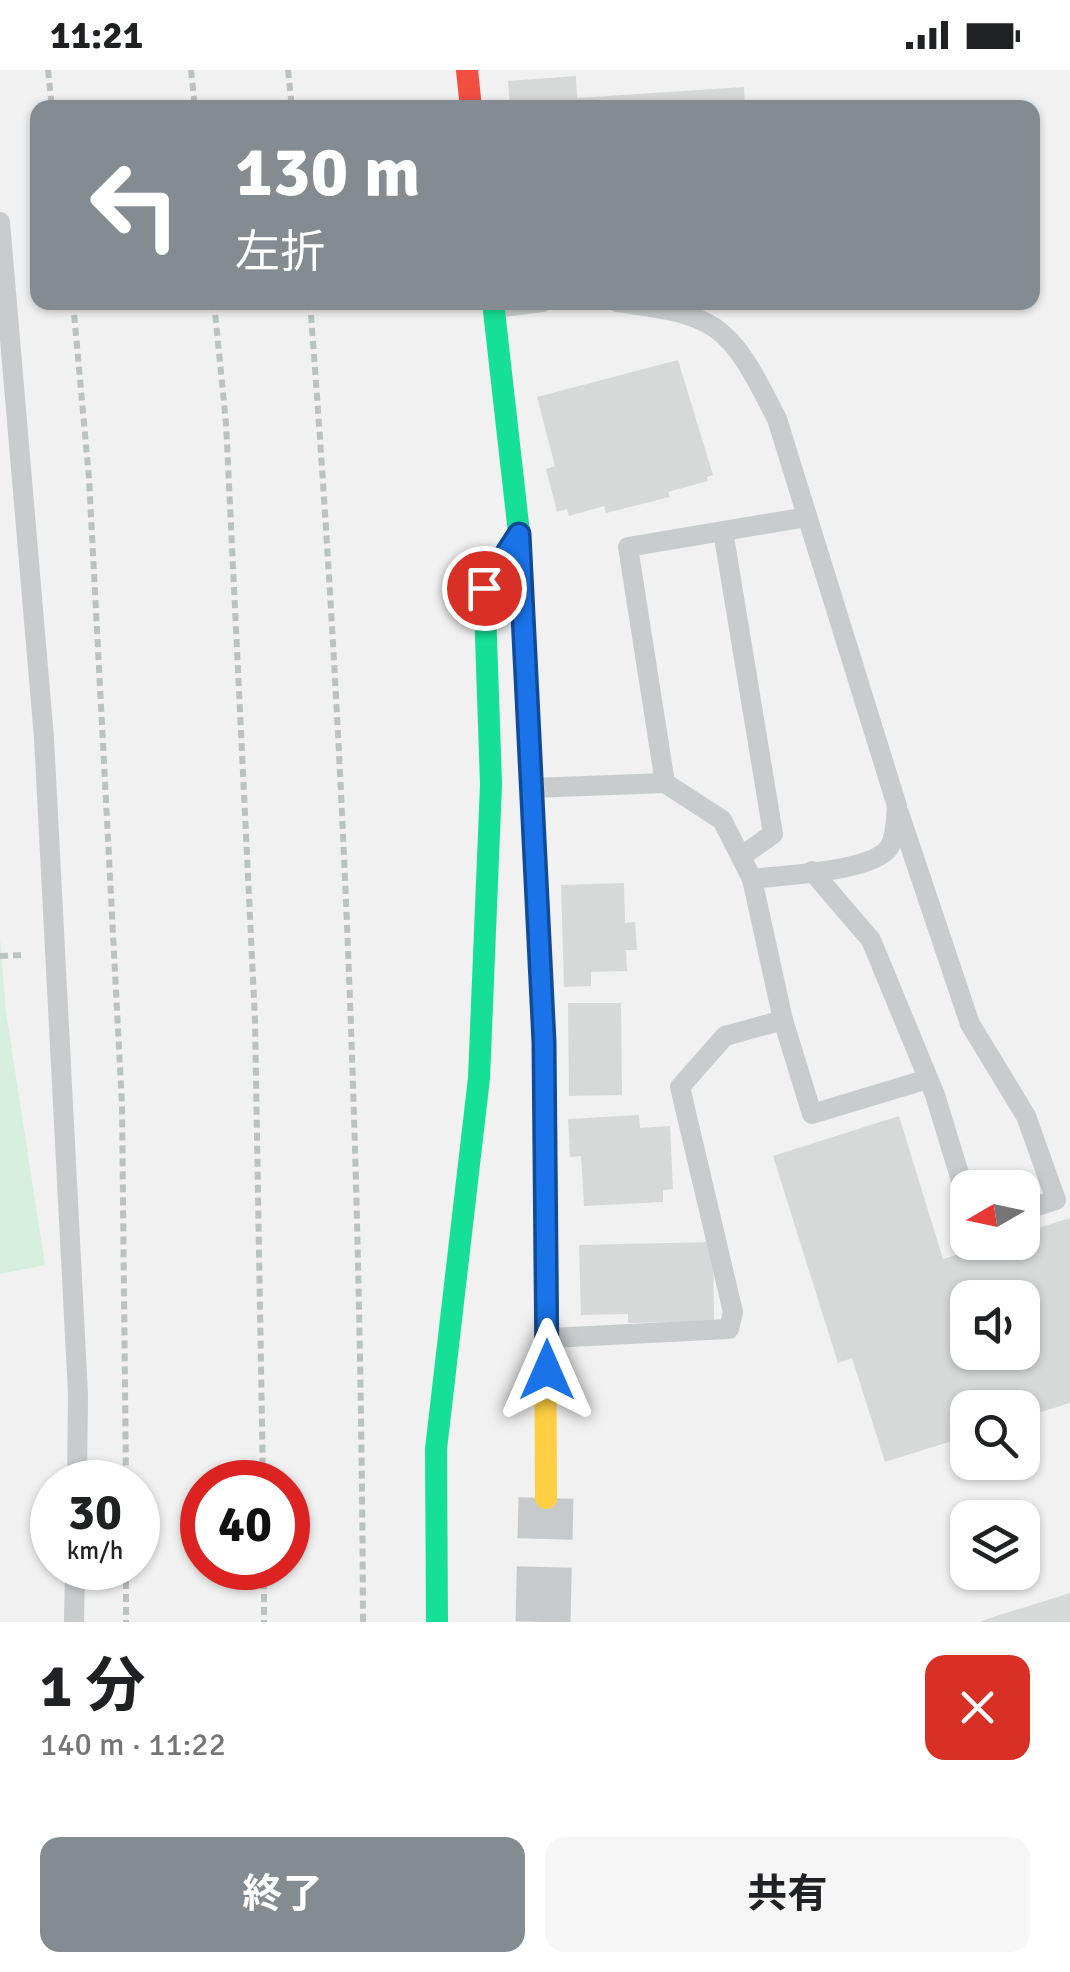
<!DOCTYPE html>
<html lang="ja">
<meta charset="utf-8">
<style>
:root{--surface:#fff;--page:#f6f6f6;--text:#202124;--muted:#757577;--accent:#848c91}
body{margin:0;font-family:Signika,"Noto Sans JP",sans-serif;background:var(--page);color:var(--text);height:100vh;display:flex;flex-direction:column;font-size:38px;white-space:nowrap}
*{box-sizing:border-box;margin:0}
p{font-size:32px;color:var(--muted)}
.icon{flex:none;width:55px;height:55px;fill:none;stroke:currentColor;stroke-width:2;stroke-linecap:round;stroke-linejoin:round}
.map{position:relative;height:1552px;overflow:hidden}
.panel{display:flex;flex-direction:column;background:var(--surface);flex:1}
.panel>*{flex:none}
.banner{position:absolute;left:30px;top:30px;width:1010px;height:210px;border-radius:20px;box-shadow:0 2px 8px #0004;background:#848c91;color:#fff;overflow:hidden}
.needle{width:65px;rotate:261deg}
.fabs{position:absolute;left:950px;top:1100px;display:grid;gap:20px}
.fabs a{display:grid;place-items:center;width:90px;height:90px;border-radius:20px;background:var(--surface);box-shadow:0 2px 8px #0004;font-size:50px}
.speed{position:absolute;left:30px;top:1390px;display:flex;gap:20px;font-size:50px;font-weight:700;text-align:center}
.speed>*{display:grid;place-content:center;width:130px;height:130px;border-radius:50%;background:var(--surface);box-shadow:0 2px 8px #0004;line-height:1}
.speed small{font-size:25px;font-weight:400}
.speed .limit{border:15px solid #d22;background:#fff;color:#111}
.pin{position:absolute;display:grid;place-items:center;width:85px;height:85px;color:#fff;margin:-42px;border:5px solid #fff;border-radius:50%;box-shadow:0 2px 10px #0007}
.me{position:absolute;width:110px;margin:-55px;rotate:0deg;stroke-linejoin:round;filter:drop-shadow(0 0 8px #0008)}
.turn{display:flex;align-items:center;gap:35px;height:210px;padding:0 40px;font-size:45px}
.turn .icon{width:130px;height:130px;stroke-width:2.5}
.turn b{display:block;font-size:70px;line-height:85px}
.round{display:grid;place-items:center;flex:none;width:105px;height:105px;border-radius:20px;background:var(--page)}
.overview{display:flex;align-items:center;justify-content:space-between;height:170px;padding:0 40px}
h1{font-size:60px;font-weight:700;line-height:75px}
.cta{display:flex;gap:20px;margin-top:auto;padding:20px 40px}
.cta a{flex:1;height:115px;border-radius:20px;background:var(--accent);color:#fff;font-size:40px;font-weight:700;line-height:115px;text-align:center}
.cta a+a{background:var(--page);color:var(--text)}
.status{display:flex;justify-content:space-between;align-items:center;height:70px;padding:0 50px;background:var(--surface);direction:ltr}
.status svg{height:28px;fill:currentColor}
.map>svg:first-child{display:block}
.green{fill:#d7efde}
.building{fill:#d7d9d9;fill-rule:evenodd}
.lines{fill:none;stroke-linecap:round;stroke-linejoin:round}
.secondary-tunnel{stroke:#c7cacc;stroke-width:55;stroke-dasharray:55 28;stroke-linecap:butt}
.path{stroke:#b9c3bf;stroke-width:6;stroke-dasharray:8 5;stroke-linecap:butt}
.lane{stroke:#c9cccd;stroke-width:20}
.fast{stroke:#16e098;stroke-width:22}
.slow{stroke:#ffcf43;stroke-width:22}
.jam{stroke:#f24e42;stroke-width:22}
.route-casing{stroke:#114b97;stroke-width:25}
.route{stroke:#1a73e8;stroke-width:18}
</style>
<div class="status"><b>11:21</b><svg viewBox="0 0 49 12"><path d="M0 12V9h3v3zM5 12V6h3v6zM10 12V3h3v9zM15 12V0h3v12zM26 1h20v11H26zM47 4h2v5h-2z"/></svg></div>
<div class="map">
<svg width="1070" height="1552" viewBox="0 0 1070 1552">
<rect width="100%" height="100%" fill="#f1f1f1"/>
<polygon class="green" points="0,868 6,942 45,1195 0,1204"/>
<g class="building">
<polygon points="576,6 577,28 744,17 745,38 510,38 508,11"/>
<polygon points="678,290 713,405 707,407 708,411 668,422 670,427 606,443 604,436 569,446 567,439 557,442 546,399 555,396 537,327"/>
<polygon points="624,813 625,853 635,852 637,880 626,880 627,901 591,902 591,916 564,917 561,815"/>
<polygon points="568,933 621,933 622,1025 569,1026"/>
<polygon points="639,1045 640,1058 670,1056 673,1119 663,1120 663,1132 584,1136 581,1086 570,1087 568,1049"/>
<path d="M899,1046l44,143 51,-17h28v-9l48,-15v185l-48,15v-10h-54v28l-83,26 -33,-104 -14,5 -65,-207zM968,1228h54v54h-54z"/>
<polygon points="713,1172 714,1251 628,1253 628,1244 581,1245 579,1175"/>
<polygon points="1070,1523 1070,1552 981,1552 981,1551"/>
</g>
<g class="lines">
<polyline class="secondary-tunnel" points="543,1552 546,1428"/>
<g class="path">
<polyline points="48,0 52,38"/>
<polyline points="191,0 195,38"/>
<polyline points="288,0 292,38"/>
<polyline points="73,232 89,408 122,1035 126,1412"/>
<polyline points="214,232 226,353 255,950 263,1412"/>
<path d="M310,232c34,442 51,877 53,1320"/>
<polyline points="0,886 24,885"/>
<polyline points="126,1498 126,1552"/>
<polyline points="264,1498 264,1552"/>
</g>
<g class="lane">
<polyline points="0,152 44,668 78,1324 77,1412"/>
<polyline points="496,238 543,232"/>
<polyline points="723,461 773,764 742,786"/>
<polyline points="665,713 628,477 807,447"/>
<path d="M532,718l133,-5 57,37 30,59c30,-4 124,-7 138,-33 6,-11 6,-28 7,-40l-120,-387c-16,-30 -34,-72 -62,-91 -28,-19 -68,-21 -99,-26"/>
<polyline points="899,743 970,954 1026,1046 1056,1130 1022,1141"/>
<polyline points="812,801 871,870 935,1025 968,1133"/>
<polyline points="752,809 783,950 812,1044 928,1009"/>
<polyline points="550,1268 729,1259 733,1242 680,1017 725,966 783,950"/>
<polyline points="74,1552 75,1498"/>
</g>
<g class="fast">
<polyline points="493,232 519,463 544,972 545,1223"/>
<polyline points="437,1552 436,1379 479,1008 491,714 485,538"/>
</g>
<polyline class="slow" points="545,1223 546,1428"/>
<polyline class="jam" points="467,0 471,38"/>
</g>
<g class="lines">
<g class="route-casing">
<polyline id="route" points="484,518 519,464 544,972 547,1300"/>
</g>
<use href="#route" class="route"/>
</g>
</svg>
<div class="fabs">
<a><svg class="needle" viewBox="-14 -14 28 28"><path d="M0-13l5 13h-10z" fill="#e53935"/><path d="M0 13l5-13h-10z" fill="#757577"/></svg></a>
<a><svg class="icon" aria-label="sound" viewBox="0 0 24 24"><path d="M4 9h4l5-4v14l-5-4H4zM17 9q2 3 0 6"/></svg></a>
<a><svg class="icon" aria-label="search" viewBox="0 0 24 24"><circle cx="10" cy="10" r="6"/><path d="M15 15l6 6"/></svg></a>
<a><svg class="icon" aria-label="layers" viewBox="0 0 24 24"><path d="M12 4l9 5-9 5-9-5zM3 14l9 5 9-5"/></svg></a>
</div>
<div class="speed"><div>30<small>km/h</small></div><div class="limit">40</div></div>
<div class="pin" style="left:484px;top:518px;background:#d93025"><svg class="icon" aria-label="arrive" viewBox="0 0 24 24"><path d="M6 21V4h12l-3 4 3 4H6"/></svg></div>
<svg class="me" style="left:547px;top:1300px" viewBox="-20 -20 40 40"><path d="M0-17L14 15 0 8-14 15z" fill="#1a73e8" stroke="#fff" stroke-width="4"/></svg>
<div class="banner">
<div class="turn"><svg class="icon" aria-label="left" viewBox="0 0 24 24"><path d="M17 20v-9H6M10 6l-5 5 5 5"/></svg><div><b>130 m</b>左折</div></div>
</div>
</div>
<section class="panel">
<div class="overview"><div><h1>1 分</h1><p>140 m · 11:22</p></div><a class="round" style="background:#d93025;color:#fff"><svg class="icon" aria-label="close" viewBox="0 0 24 24"><path d="M6 6l12 12M18 6L6 18"/></svg></a></div>
<div class="cta"><a>終了</a><a>共有</a></div>
</section>
